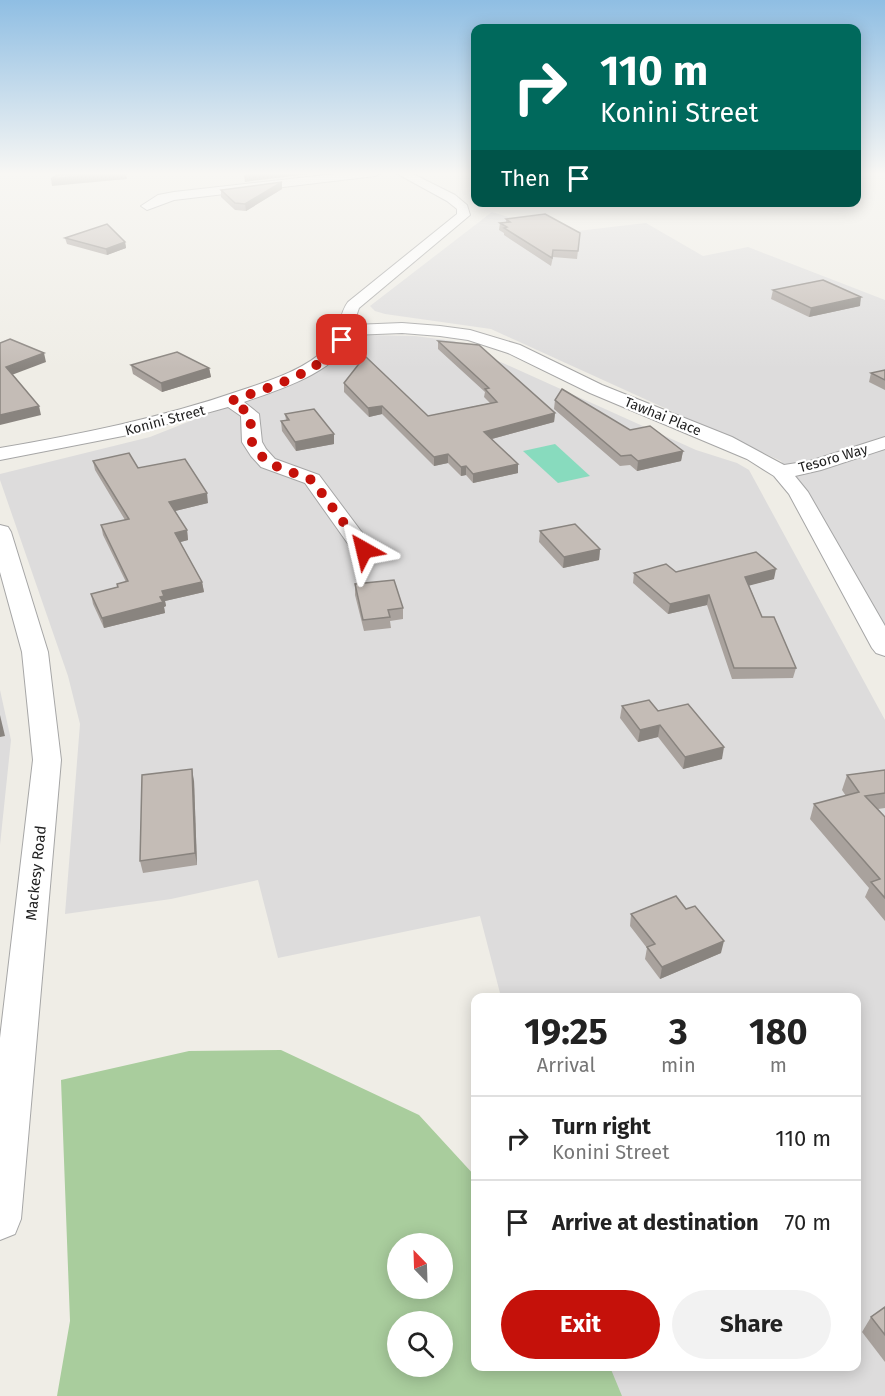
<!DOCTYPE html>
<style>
:root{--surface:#fff;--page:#f2f2f2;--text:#222;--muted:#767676;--line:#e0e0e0;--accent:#c5110a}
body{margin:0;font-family:"Fira Sans",sans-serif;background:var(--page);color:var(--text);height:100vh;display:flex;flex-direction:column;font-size:22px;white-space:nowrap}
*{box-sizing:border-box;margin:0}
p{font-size:20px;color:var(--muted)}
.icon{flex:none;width:33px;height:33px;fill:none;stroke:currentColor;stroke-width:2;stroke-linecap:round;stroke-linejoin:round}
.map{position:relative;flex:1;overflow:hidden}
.side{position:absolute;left:471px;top:993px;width:390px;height:378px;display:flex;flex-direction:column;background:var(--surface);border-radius:12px;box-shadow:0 3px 15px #0003}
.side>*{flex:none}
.guide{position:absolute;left:471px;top:24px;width:390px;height:183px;border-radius:12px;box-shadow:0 3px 15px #0003;background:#00695c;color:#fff;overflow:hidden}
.needle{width:39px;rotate:337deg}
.controls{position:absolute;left:387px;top:1233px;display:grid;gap:12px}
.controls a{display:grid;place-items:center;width:66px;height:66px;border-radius:50%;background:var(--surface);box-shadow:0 3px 15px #0003;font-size:30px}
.pin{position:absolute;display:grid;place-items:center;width:51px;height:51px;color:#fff;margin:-26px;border-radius:12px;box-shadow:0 3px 9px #0006}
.me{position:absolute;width:66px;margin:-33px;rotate:323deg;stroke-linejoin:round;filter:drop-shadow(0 0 4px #0008)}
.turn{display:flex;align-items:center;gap:21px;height:126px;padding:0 30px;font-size:27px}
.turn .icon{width:78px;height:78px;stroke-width:2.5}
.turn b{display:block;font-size:42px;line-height:51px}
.then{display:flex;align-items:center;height:57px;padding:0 30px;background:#0003;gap:12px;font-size:22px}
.eta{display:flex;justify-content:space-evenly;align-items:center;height:102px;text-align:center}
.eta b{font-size:36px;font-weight:700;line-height:42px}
.primary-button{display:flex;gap:12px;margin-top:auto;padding:12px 30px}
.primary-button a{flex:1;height:69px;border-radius:36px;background:var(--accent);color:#fff;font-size:24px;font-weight:700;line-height:69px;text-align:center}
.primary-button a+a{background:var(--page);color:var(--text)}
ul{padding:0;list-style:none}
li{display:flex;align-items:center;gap:18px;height:84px;padding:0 30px;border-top:2px solid var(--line)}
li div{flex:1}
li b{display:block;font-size:22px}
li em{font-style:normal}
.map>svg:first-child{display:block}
.residential{fill:#dddcdc}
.forest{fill:#a9cd9d;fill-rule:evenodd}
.pitch{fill:#88dbbe}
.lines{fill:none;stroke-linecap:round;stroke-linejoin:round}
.street-casing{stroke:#a6a6a6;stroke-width:2}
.street{fill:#fff;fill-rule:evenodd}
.wall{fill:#a9a29d}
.shaded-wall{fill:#89847f}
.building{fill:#c4bcb6;stroke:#89847f;stroke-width:1.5}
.route{stroke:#c5110a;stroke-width:10;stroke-dasharray:0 18}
.labels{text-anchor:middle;stroke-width:4.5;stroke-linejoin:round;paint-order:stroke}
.far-street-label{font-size:14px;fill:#1f1f1f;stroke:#fff}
.street-label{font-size:15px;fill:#1f1f1f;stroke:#fff}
</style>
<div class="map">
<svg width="885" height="1396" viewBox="0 0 885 1396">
<rect width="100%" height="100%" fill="#efede6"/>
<g class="residential">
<polygon points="492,212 560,233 646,223 703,256 748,247 885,300 885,629 781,461 491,329 385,314 375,311 370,306"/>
<polygon points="366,335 415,336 454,341 696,450 737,463 749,470 885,720 885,1396 600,1396 593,1367 856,1366 856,998 501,997 480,916 278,958 258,880 171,899 65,914 80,724 68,676 0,480 0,474 150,437 294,380 353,336"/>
<polygon points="0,690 11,740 0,845"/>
</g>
<path class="forest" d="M281,1050l138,65 56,61 1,190 134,1 12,29h-565l13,-75 -9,-241 128,-29zM398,1244h44v44h-44zM398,1322h44v44h-44z"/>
<polygon class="pitch" points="555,444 590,476 558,483 523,451"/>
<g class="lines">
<g class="street-casing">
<g id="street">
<polygon points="344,173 381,173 375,176 174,200 147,210 141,206 158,195 174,192"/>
<path d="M396,173h15l44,22 12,10 3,10 -111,93 -6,17 49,-2 38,3 30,4 50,15 82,40 130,52 52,28 26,-4 75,-24v12l-64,21 -26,6 13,16 77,134v30l-9,-3 -4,-5 -83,-154 -15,-18 -27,-17 -157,-66 -82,-40 -40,-13 -28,-4 -38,-3 -51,2c-11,37 -74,55 -107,67l15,12 3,28 4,7 9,10 44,16 56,75 -3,5 -8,2 -8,-2 -51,-72 -44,-16 -10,-11 -9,-14 -1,-26 -13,-9 -100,28 -128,25v-12c81,-14 161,-30 239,-57 30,-10 66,-21 89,-44 12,-11 10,-32 20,-45l109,-88v-5l-10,-8z"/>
<polygon points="0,525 8,527 11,532 48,652 61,760 21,1219 15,1234 0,1240 0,1038 33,760 22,652 0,572"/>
</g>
</g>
<use href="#street" class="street"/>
</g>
<g class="wall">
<polygon points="282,182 282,189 246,211 235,210 221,197 221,190"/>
<polygon points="506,219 580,233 577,259 553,257 551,266 504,235 504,233 499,230 500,223 506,222"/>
<polygon points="65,238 125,242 126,248 107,255 67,244"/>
<polygon points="773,290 860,306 809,317 771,299"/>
<polygon points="438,341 555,413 554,422 492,439 518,464 518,473 473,483 466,475 461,476 448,463 434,466 382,414 369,417 344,392 344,383 428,416 490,403 484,397 485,392 438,349"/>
<polygon points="131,365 209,368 211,377 162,392 133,374"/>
<polygon points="885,370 885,390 869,382 871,373"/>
<polygon points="555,400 683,451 681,461 637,471 630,465 620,466 554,409"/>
<polygon points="285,414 334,434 334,444 296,451 282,431 281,421 286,420"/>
<polygon points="93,461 138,468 208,503 175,511 187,530 188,540 180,542 202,582 204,592 165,601 166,606 164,607 165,613 104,628 93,604 91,594 117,587 117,584 126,582 103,535 101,525 125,520 95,470"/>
<polygon points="540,531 600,549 599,560 563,568 539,542"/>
<polygon points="676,572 774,579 749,585 762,617 796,668 793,678 732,679 707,605 668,614 633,583 634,573"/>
<polygon points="355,584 403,608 403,619 390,621 391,628 364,631 355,595"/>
<polygon points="622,706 658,711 722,759 683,769 658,737 638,742 620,718"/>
<polygon points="885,770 885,808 878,809 885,817 885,921 865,897 869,888 810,819 814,804 846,796 842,790 847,775"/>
<polygon points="194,781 197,865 143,873 140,861"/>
<polygon points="631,914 721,953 660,979 645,959 647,948 630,926"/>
<polygon points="885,1307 885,1362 862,1332 871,1317"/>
</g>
<g class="shaded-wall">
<polygon points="118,173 126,173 127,179 52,186 51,179"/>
<polygon points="259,173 308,173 308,174 245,182 244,175"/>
<polygon points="282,182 282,189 246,211 245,204"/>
<polygon points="125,242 126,248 107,255 106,249"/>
<polygon points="861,297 860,306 809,317 811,308"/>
<polygon points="44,353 46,362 9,376 6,367"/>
<polygon points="209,368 211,377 162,392 161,383"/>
<polygon points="39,406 41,415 0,425 0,415"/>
<polygon points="382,406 382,414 369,417 368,408"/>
<polygon points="555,413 554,422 484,441 484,432"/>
<polygon points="334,434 334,444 296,451 295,442"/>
<polygon points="683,451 681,461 637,471 638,461"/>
<polygon points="448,454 448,463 434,466 434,457"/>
<polygon points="518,464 518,473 473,483 473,474"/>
<polygon points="466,466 466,475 461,476 461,467"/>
<polygon points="207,493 208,503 171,512 169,502"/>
<polygon points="187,530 188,540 177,543 175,533"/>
<polygon points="600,549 599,560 563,568 564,557"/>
<polygon points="776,569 774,579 744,587 745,577"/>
<polygon points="202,582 204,592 165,601 166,606 164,607 165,613 104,628 102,618 160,597 162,591"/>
<polygon points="709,595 707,605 668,614 670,604"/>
<polygon points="0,715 5,736 0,737"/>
<polygon points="660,725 658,737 638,742 640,730"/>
<polygon points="724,747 722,759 683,769 685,757"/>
<polygon points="192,769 194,781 197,865 195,853"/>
<polygon points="724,941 721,953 660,979 662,967"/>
</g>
<g class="building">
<polygon points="61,173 118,173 51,179"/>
<polygon points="282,182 245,204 235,203 221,190"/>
<polygon points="545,214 580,233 578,251 553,250 552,258 504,228 507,227 500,223 510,222 506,219"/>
<polygon points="107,224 125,242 106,249 65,238"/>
<polygon points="823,280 861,297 811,308 773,290"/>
<polygon points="10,339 44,353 6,367 39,406 0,415 0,343"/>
<polygon points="438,341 479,345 555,413 484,432 518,464 473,474 466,466 461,467 448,454 434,457 382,406 368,408 344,383 365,356 428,416 497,402 485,389 489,388"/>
<polygon points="177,352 209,368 161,383 131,365"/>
<polygon points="885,370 885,380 871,373"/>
<polygon points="562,389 630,430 650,426 683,451 638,461 631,455 621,456 555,400"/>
<polygon points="314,409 334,434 295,442 281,421 289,420 285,414"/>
<polygon points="129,453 138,468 185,459 207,493 169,502 187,530 175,533 202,582 162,591 164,596 160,597 163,602 102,618 91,594 118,587 117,584 128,581 101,525 129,519 93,461"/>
<polygon points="575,524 600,549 564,557 540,531"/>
<polygon points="756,552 776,569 745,577 762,617 774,617 796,668 734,668 709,595 670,604 634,573 666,564 676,572"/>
<polygon points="394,580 403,608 388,610 390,617 363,620 355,584"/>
<polygon points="649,700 658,711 688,704 724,747 685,757 660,725 640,730 622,706"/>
<polygon points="192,769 195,853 140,861 142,775"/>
<polygon points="885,770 885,793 865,796 885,817 885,898 871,882 880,879 814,804 859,792 847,775"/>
<polygon points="676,896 686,909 695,906 724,941 662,967 647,947 655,944 631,914"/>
<polygon points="885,1307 885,1335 871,1317"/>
</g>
<linearGradient id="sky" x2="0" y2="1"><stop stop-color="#8fbee3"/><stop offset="0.47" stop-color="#f8f7f4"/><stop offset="1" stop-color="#f8f7f4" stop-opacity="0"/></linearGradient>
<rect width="885" height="369" fill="url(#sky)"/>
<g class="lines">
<path class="route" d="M342,340c-23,35 -74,47 -111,61l19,13 2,28 6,10 10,11 44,17 52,70"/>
</g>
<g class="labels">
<g class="far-street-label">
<text transform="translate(663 416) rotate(22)" y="5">Tawhai Place</text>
<text transform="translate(165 420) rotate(-15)" y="5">Konini Street</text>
<text transform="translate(833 458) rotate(-16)" y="5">Tesoro Way</text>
</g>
<g class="street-label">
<text transform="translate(36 873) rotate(-84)" y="5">Mackesy Road</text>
</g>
</g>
</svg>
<div class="controls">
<a><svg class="needle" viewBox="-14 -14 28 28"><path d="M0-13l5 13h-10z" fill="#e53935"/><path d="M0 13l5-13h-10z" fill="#767676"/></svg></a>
<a><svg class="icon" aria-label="search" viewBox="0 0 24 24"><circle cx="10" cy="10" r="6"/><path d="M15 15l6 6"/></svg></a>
</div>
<div class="pin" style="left:342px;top:340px;background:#d93025"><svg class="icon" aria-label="arrive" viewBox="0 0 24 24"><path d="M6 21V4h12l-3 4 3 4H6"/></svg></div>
<svg class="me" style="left:364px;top:550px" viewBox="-20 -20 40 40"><path d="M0-17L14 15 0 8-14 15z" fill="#c5110a" stroke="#fff" stroke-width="4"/></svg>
<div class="guide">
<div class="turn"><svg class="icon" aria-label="right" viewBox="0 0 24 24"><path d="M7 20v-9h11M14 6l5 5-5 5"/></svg><div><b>110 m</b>Konini Street</div></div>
<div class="then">Then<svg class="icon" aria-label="arrive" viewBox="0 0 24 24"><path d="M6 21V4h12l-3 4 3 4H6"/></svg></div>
</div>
<section class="side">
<div class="eta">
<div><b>19:25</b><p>Arrival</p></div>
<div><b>3</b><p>min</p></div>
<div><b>180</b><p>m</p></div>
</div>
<ul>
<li><svg class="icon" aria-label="right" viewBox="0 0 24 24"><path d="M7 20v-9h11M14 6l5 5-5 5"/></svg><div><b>Turn right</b><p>Konini Street</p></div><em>110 m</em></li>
<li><svg class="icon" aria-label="arrive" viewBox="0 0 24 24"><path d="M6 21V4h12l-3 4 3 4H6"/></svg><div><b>Arrive at destination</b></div><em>70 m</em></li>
</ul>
<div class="primary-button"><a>Exit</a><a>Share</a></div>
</section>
</div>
